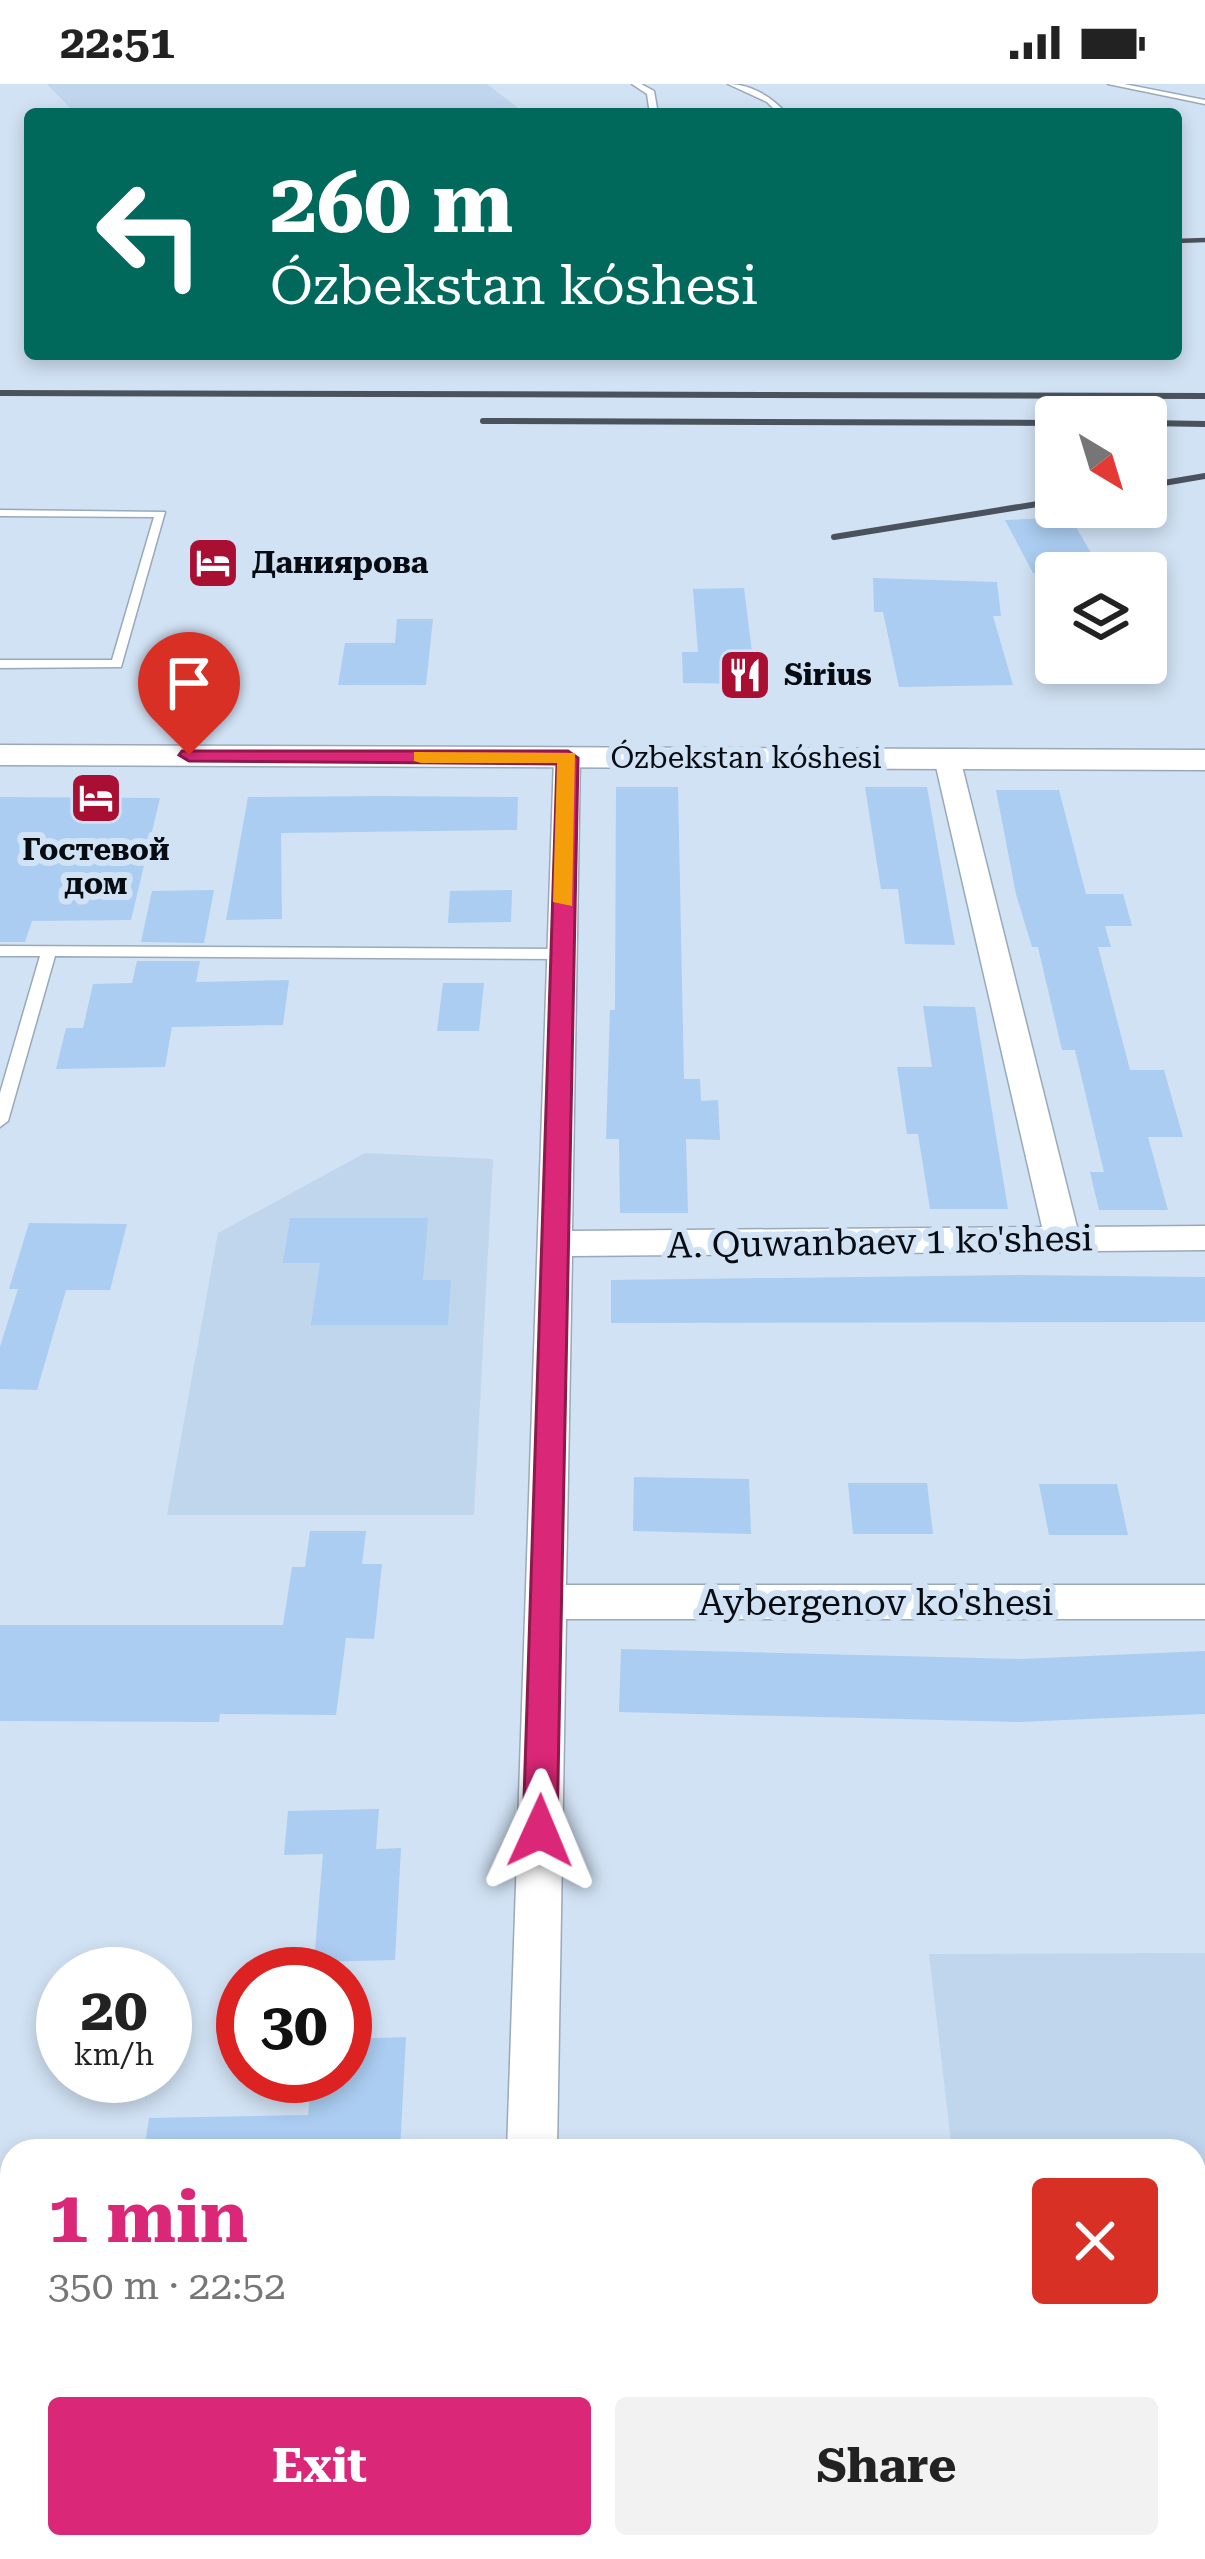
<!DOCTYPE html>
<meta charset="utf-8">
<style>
:root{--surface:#fff;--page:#f2f2f2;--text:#222;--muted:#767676;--accent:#db2777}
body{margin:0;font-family:"Roboto Serif",serif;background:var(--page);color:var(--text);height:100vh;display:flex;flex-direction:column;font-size:45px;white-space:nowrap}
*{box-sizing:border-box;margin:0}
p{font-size:39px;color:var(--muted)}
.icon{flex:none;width:66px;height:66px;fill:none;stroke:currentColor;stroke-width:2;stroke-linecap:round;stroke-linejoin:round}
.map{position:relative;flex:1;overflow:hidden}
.side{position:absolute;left:0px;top:2055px;width:1206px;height:420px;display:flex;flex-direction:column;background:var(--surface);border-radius:36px 36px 0 0;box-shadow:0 6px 18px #0003}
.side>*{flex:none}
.hud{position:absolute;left:24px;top:24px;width:1158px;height:252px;border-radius:12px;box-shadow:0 6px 18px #0003;background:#00695c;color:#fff;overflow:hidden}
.needle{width:78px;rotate:142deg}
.tools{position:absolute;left:1035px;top:312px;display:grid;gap:24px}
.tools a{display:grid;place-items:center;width:132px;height:132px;border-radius:12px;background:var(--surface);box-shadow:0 6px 18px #0003;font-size:60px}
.speed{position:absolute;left:36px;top:1863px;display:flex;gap:24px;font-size:60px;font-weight:700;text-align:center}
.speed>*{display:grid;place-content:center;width:156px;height:156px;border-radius:50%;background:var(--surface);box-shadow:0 6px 18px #0003;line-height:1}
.speed small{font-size:30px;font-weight:400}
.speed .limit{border:18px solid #d22;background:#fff;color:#111}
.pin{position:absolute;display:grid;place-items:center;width:102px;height:102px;color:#fff;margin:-123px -51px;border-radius:50% 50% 50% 0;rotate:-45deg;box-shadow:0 0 12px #0007}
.pin .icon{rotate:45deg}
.me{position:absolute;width:132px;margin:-66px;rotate:1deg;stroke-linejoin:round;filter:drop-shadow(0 0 9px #0008)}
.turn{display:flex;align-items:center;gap:42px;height:252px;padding:0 48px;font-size:54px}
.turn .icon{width:156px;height:156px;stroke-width:2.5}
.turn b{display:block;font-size:84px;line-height:102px}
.round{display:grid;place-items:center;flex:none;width:126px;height:126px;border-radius:12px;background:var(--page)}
.summary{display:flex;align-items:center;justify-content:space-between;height:204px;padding:0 48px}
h1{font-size:72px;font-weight:700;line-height:90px;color:var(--accent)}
.primary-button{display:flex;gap:24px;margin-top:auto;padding:24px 48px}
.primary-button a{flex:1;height:138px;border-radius:12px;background:var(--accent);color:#fff;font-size:48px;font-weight:700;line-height:138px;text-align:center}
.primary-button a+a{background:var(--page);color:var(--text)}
.status{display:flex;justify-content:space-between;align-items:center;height:84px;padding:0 60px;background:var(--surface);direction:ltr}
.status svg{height:33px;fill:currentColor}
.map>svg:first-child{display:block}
.built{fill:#c0d6ed}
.building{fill:#abcdf1}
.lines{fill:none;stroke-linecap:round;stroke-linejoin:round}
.service-casing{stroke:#99a9ba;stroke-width:3}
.minor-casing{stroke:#99a9ba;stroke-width:3}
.tertiary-casing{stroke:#99a9ba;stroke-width:3}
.service{fill:#fff;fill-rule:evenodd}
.minor{fill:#fff;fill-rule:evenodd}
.tertiary{fill:#fff;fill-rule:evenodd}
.rail-far1{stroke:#4a535d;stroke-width:4.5}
.rail{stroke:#4a535d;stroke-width:6}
.route{fill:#db2777;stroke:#8e194d;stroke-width:3}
.slow{fill:#f59e0b}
.labels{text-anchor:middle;stroke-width:12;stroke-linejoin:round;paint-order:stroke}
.far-poi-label{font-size:30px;font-weight:bold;fill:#070c12;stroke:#d1e2f4;text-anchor:start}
.far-street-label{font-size:30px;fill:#070c12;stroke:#d1e2f4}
.street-label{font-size:36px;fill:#070c12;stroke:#d1e2f4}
</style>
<div class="status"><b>22:51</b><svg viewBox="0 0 49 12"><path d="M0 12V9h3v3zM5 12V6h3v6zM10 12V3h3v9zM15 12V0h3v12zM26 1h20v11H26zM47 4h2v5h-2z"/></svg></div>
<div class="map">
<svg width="1205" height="2475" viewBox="0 0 1205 2475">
<rect width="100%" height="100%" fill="#d1e2f4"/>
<g class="built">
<polygon points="47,0 487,0 526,30 122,30 115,24 76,30"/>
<polygon points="365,1069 493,1075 474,1431 167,1431 218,1149"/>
<polygon points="1205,1869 1205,2475 1000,2475 998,2463 1194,2463 1194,2067 952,2067 929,1870"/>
</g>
<g class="building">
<polygon points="1070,433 1103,489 1033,489 1005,436"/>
<polygon points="201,466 233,466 223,498 191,498"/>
<polygon points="873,494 997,498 1001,532 993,532 1013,601 899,603 883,528 874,528"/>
<polygon points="744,504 756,600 683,599 682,568 698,568 693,505"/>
<polygon points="397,535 433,535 426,601 338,601 345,559 395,559"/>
<polygon points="616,703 678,703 684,995 700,995 701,1017 718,1016 720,1056 686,1055 688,1129 620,1129 619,1055 606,1055 610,926 615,926"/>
<polygon points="865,703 927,703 955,861 905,860 898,805 881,805"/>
<polygon points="996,706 1059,706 1086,810 1123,810 1132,842 1105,842 1111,863 1098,863 1130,986 1164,986 1183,1053 1148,1053 1168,1126 1099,1126 1090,1088 1104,1088 1075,966 1062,966 1038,863 1032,863 1016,810"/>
<polygon points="383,712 518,713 517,746 281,749 282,835 226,836 248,713"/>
<polygon points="0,713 160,714 131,836 32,837 25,858 0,858"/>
<polygon points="214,806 204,859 141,858 152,807"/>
<polygon points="512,806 511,838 448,839 450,807"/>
<polygon points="137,877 200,877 196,898 289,896 283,941 172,943 165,983 56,985 66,944 83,944 93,900 132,899"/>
<polygon points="443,899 484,899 479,947 437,947"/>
<polygon points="923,922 975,923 1008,1125 930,1125 918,1050 907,1050 897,983 932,983"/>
<polygon points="290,1134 428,1134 423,1196 451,1196 448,1241 311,1241 320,1179 283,1179"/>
<polygon points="29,1139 127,1140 110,1206 66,1206 37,1306 0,1305 0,1263 18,1205 9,1205"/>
<polygon points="1017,1191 1205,1193 1205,1238 611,1239 611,1196"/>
<polygon points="634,1393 749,1395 751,1450 633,1447"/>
<polygon points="848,1399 927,1399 933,1450 853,1450"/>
<polygon points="1039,1400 1117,1400 1128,1451 1049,1451"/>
<polygon points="310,1447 366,1447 362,1480 382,1480 374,1555 346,1554 336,1631 220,1630 219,1638 0,1637 0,1541 283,1541 292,1483 305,1483"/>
<polygon points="621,1565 1020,1575 1205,1567 1205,1630 1018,1638 619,1628"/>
<polygon points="379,1725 376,1765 401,1764 395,1876 314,1878 323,1770 284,1771 288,1727"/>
<polygon points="406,1953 400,2067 144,2067 149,2034 308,2031 312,1992 345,1992 345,1955"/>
</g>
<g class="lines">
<g class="service-casing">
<g id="service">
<polygon points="632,0 641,0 654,7 658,30 650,30 647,10"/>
<path d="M728,0c23,0 44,13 59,30h-8l-12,-12z"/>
<polygon points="1108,0 1124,0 1205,16 1205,20"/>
<polygon points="0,426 165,428 121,583 0,584 0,576 112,576 154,433 0,432"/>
<polygon points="0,862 563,865 570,870 563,875 55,872 8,1037 0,1043 0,1009 40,872 0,872"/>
</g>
</g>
<g class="minor-casing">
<g id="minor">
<polygon points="567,665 580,673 572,1147 1042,1143 934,674 947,666 960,674 1077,1143 1205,1142 1205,1166 572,1172 566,1501 1205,1501 1205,1535 566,1535 557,2067 507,2067 554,673"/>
<rect x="0" y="2388" width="12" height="56"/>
<rect x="494" y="2463" width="56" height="12"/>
</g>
</g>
<g class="tertiary-casing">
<polygon id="tertiary" points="0,661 1205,666 1205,686 0,681"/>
</g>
<use href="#service" class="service"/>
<use href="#minor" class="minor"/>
<use href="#tertiary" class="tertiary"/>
<polyline class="rail-far1" points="1176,157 1205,156"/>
<g class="rail">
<polyline points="0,309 1205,312"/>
<polyline points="483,337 1056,339"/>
<polyline points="1146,339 1205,340"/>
<polyline points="1146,402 1205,392"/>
<polyline points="834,453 1056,417"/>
</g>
</g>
<polygon class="route" points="182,667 568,667 578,674 557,1747 552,1758 540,1762 528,1758 523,1747 557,680 189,677 179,671"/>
<polygon class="slow" points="414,668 575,669 572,822 553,818 557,679 421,679 414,677"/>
<defs>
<g id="hotel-square" transform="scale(2.7)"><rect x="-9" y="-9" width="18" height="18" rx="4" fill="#a80f33" stroke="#d1e2f4"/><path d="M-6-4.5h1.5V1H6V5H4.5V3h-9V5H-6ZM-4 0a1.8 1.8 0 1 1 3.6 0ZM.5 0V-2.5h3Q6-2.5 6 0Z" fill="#fff"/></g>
<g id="restaurant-square" transform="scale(2.7)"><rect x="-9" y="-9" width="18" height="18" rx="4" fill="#a80f33" stroke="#d1e2f4"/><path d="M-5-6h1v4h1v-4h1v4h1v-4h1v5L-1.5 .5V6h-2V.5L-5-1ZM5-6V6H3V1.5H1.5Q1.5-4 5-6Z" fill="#fff"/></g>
</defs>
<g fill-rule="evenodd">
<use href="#hotel-square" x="213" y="479"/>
<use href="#restaurant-square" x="745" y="591"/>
<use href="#hotel-square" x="96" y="714"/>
</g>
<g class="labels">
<g class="far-poi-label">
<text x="252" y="489">Даниярова</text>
<text x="784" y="601">Sirius</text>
<text x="96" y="776" text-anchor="middle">Гостевой<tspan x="96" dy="34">дом</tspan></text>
</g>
<g class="far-street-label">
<text x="746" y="684">Ózbekstan kóshesi</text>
</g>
<g class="street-label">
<text transform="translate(880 1157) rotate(-1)" y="13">A. Quwanbaev 1 ko'shesi</text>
<text x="876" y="1531">Aybergenov ko'shesi</text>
</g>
</g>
</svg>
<div class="tools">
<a><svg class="needle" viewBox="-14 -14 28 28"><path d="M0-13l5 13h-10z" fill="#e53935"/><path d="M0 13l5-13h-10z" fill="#767676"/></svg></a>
<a><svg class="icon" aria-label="layers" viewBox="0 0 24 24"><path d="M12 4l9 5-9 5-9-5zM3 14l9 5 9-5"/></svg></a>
</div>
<div class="speed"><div>20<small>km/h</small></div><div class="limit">30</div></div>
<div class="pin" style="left:189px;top:671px;background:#d93025"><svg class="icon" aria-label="arrive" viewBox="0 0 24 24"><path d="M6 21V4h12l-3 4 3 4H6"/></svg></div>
<svg class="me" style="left:540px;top:1747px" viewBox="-20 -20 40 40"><path d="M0-17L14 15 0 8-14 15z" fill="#db2777" stroke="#fff" stroke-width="4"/></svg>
<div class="hud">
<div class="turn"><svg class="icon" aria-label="left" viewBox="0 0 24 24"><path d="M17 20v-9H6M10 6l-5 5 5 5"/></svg><div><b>260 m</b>Ózbekstan kóshesi</div></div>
</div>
<section class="side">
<div class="summary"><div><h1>1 min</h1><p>350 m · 22:52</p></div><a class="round" style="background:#d93025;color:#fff"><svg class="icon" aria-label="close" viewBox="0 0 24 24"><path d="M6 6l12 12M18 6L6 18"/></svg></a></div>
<div class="primary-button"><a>Exit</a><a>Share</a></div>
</section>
</div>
